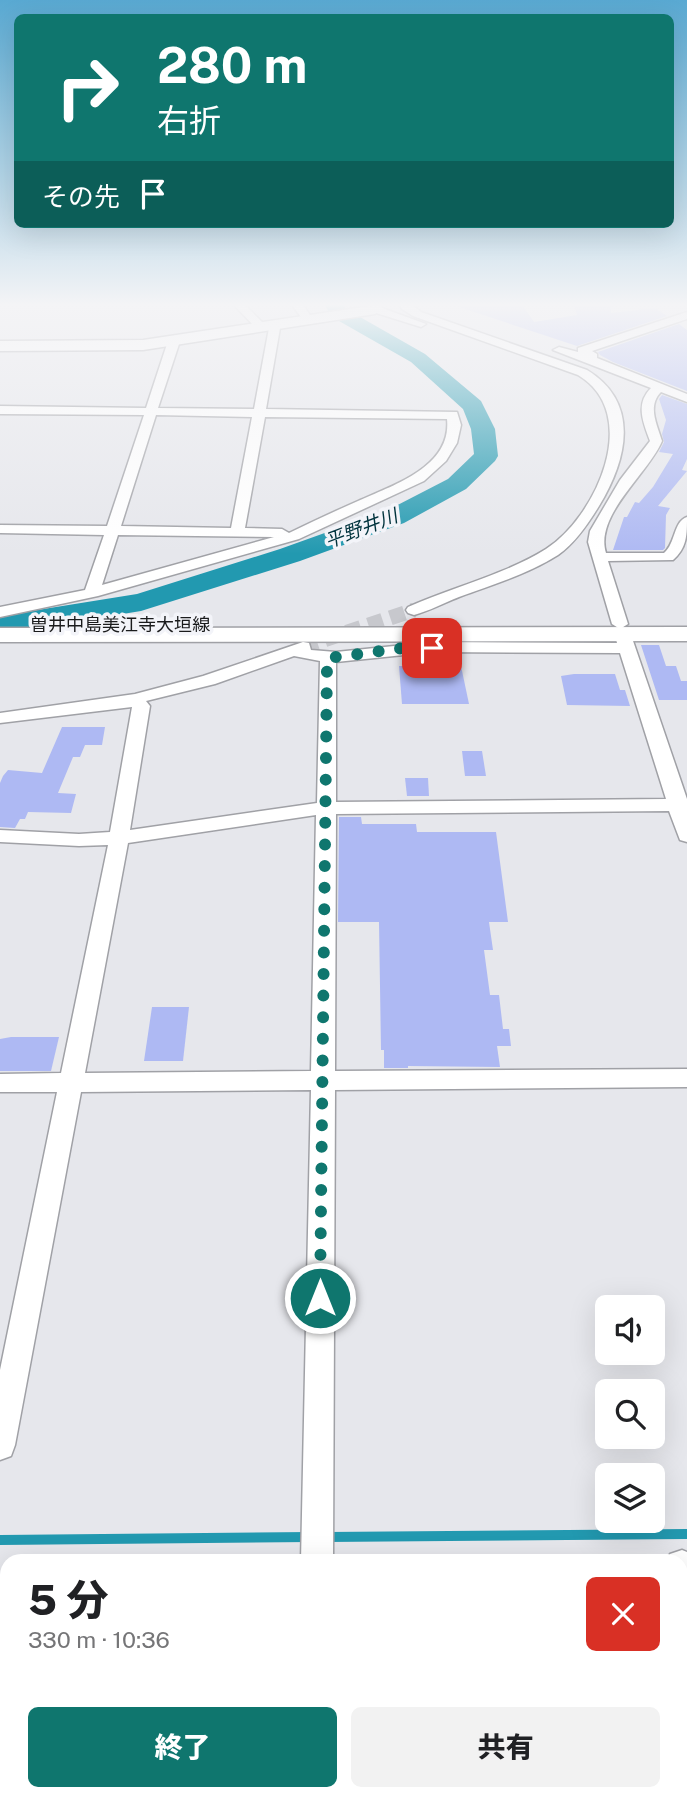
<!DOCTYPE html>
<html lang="ja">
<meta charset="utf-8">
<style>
:root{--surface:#fff;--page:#f2f2f2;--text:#202124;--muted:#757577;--accent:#0f766e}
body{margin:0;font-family:"Public Sans","Noto Sans JP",sans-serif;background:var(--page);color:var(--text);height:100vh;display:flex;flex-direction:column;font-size:26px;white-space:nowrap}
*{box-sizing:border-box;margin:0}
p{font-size:23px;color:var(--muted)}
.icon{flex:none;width:38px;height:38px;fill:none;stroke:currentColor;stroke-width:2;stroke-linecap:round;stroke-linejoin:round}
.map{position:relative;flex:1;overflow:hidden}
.sheet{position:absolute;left:0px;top:1554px;width:688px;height:247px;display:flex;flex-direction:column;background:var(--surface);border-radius:21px 21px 0 0;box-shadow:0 7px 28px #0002}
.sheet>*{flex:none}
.hud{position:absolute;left:14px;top:14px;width:660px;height:214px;border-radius:10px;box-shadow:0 7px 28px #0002;background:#0f766e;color:#fff;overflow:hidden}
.fabs{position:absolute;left:595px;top:1295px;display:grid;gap:14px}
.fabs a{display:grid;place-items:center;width:70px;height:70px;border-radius:10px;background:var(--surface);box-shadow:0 7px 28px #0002;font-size:35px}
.pin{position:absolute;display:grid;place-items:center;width:60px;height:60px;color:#fff;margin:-30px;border-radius:14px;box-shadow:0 4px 10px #0006}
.me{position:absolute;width:77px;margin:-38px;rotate:0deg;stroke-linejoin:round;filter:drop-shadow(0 0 5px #0008)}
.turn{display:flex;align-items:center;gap:24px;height:147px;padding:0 28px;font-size:32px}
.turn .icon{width:91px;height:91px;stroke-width:2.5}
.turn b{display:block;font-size:49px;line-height:60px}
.then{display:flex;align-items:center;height:66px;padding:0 28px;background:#0003;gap:14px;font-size:26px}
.round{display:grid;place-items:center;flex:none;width:74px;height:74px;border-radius:10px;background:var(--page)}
.overview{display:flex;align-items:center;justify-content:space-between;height:119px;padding:0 28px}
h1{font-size:42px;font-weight:800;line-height:52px}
.cta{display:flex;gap:14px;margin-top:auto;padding:14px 28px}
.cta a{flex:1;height:80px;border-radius:10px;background:var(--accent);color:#fff;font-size:28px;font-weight:800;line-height:80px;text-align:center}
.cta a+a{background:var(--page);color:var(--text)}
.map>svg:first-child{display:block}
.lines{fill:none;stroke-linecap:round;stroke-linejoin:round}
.stream{stroke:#2299b0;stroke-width:10}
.river{fill:#2299b0;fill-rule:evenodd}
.building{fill:#aeb9f3}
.street-tunnel{stroke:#c7c8cd;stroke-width:15;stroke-dasharray:15 8;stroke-linecap:butt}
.street-casing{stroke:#a0a1a6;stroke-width:3}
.secondary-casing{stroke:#a0a1a6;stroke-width:3}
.street{fill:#fff;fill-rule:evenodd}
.secondary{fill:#fff;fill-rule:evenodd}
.route{stroke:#0f766e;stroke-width:12;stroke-dasharray:0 21.6}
.labels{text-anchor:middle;stroke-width:7;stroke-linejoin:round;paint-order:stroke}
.far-street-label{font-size:18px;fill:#1a1b1c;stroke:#f3f4f9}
.far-water-label{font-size:19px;font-style:italic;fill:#00333d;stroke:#f3f4f9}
</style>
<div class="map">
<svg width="687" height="1800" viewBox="0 0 687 1800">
<rect width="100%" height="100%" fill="#e6e7ec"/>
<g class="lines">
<g class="stream">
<polyline points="327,1537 687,1534"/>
<polyline points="0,1540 310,1537"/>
</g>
<polygon class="river" points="323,302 342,302 346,309 425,354 481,401 495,429 498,456 495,461 466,489 404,523 300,561 141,611 0,634 0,616 137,594 280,549 386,511 448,479 474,454 471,429 463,409 411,362 332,317"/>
</g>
<g class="building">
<polygon points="453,302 520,302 534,322 577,315 573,302 611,303 611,313 655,308 667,316 577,346 453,305"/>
<polygon points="679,324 687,330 687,391 613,362 600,355 598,352"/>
<polygon points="662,395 687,404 687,459 682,470 687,471 658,506 670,508 666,515 665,548 663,550 613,550 624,517 627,517 635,502 639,503 653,487 673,454 659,452 664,442 662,434 666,420 659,399"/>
<polygon points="641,645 659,645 666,666 676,666 681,681 687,681 687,700 659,700"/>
<polygon points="399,666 461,666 469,704 402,704"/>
<polygon points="574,674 615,674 620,690 625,690 630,706 567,705 561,676"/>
<polygon points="62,727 105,727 102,745 85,745 80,757 73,757 58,793 76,794 71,813 28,812 25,819 20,819 15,828 0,827 0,783 3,776 8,770 42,773"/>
<polygon points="462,751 482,751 486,776 465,776"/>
<polygon points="405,778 428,778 429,796 407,796"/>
<polygon points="339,817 361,817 362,824 416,824 417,832 496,832 508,922 489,922 493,950 484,950 490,995 499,995 503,1029 509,1029 511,1046 497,1046 500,1067 408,1066 408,1068 384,1068 384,1050 381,1050 379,922 338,922"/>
<polygon points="152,1007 189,1007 183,1061 144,1061"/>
<polygon points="11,1037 59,1037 51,1071 0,1071 0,1039"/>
</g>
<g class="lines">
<polyline class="street-tunnel" points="303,647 414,610"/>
<g class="street-casing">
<g id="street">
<polygon points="231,302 242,302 264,324 264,328 256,328"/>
<polygon points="290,302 301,302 312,318 311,320 303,320"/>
<polygon points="370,302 380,302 382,308 426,324 421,327 373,312"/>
<path d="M398,302h10l13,10 166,58c54,33 40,90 12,136 -11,18 -24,37 -41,49 -30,19 -66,30 -99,42 -15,6 -30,14 -45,18l-6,-2 -2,-3 2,-3c45,-20 96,-32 138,-58 50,-32 97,-135 32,-174l-165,-59 -11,-7z"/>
<path d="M687,312v7l-95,32 5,3v4l90,36v8l-26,-10c-14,14 -4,33 1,49 -13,32 -68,74 -56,112h58c12,-10 9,-31 23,-36 0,18 0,31 -14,43l-65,1 20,63 -8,5 -8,-5 -24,-82 2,-11 30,-51 30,-39c-7,-19 -15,-37 1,-53l-98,-38 6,-3 19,5v-4z"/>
<path d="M272,321l8,7 -14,81 191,3 4,13 -4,18 -11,18 -22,20 -125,58 -201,57 -98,21v-10l85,-17 19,-55 -104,-2v-8l107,1 37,-111 -144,-1v-8l146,2 22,-67 6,-3 6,3 -22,67 96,1 15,-81 -2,-4zM156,415l96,2 -21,111 -110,-2zM265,417l182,2c5,48 -54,66 -89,82 -23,10 -46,21 -69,32l-7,-4 -37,-1zM118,535l156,2 -172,48z"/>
<path d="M623,630l8,5 56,164v43l-7,-2 -11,-29 -333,3 -1,257 352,-2v18l-352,3 -2,471h-32l10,-471 -230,2 -66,353 -4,11 -11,4v-90l57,-278h-57v-18l61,-1 47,-228 -29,1 -79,-4v-12l79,4 31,-2 22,-125 -132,16v-10l135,-19 68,-18 100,-34 6,1 2,7 25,2 97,-10 184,1 -2,-8zM433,652l187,1 46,146 -330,3v-140zM294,656l26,5 -3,142 -187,27 20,-124 -4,-5 69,-17zM316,815l-5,256 -226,2 43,-230z"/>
<polygon points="682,1550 687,1552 687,1605 681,1602 681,1561 668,1561 670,1554"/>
<rect x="300" y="1794" width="36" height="6"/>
<polygon points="428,1794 464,1794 465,1800 429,1800"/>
</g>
</g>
<g class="secondary-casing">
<g id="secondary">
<polygon points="370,306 375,308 378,311 375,314 143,350 0,351 0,341 143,340"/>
<polygon points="687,627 687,641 0,642 0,628"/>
</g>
</g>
<use href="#street" class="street"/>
<use href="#secondary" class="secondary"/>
</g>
<linearGradient id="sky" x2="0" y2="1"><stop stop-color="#59a9d2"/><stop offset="0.55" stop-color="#f4f4f6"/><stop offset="1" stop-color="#f4f4f6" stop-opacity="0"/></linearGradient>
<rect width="687" height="554" fill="url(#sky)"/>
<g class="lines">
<polyline class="route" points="320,1298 327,664 328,658 404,648 432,648"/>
</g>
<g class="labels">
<g class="far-street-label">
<text x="120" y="631">曽井中島美江寺大垣線</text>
</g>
<g class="far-water-label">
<text transform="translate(361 528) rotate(-21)" y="7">平野井川</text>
</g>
</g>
</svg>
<div class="fabs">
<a><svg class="icon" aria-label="sound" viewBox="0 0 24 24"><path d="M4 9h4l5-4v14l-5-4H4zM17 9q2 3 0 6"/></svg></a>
<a><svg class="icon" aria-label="search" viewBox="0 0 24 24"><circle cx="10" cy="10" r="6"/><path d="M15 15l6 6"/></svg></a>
<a><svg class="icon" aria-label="layers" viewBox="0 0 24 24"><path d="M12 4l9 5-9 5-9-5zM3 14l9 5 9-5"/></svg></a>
</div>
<div class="pin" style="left:432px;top:648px;background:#d93025"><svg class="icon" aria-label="arrive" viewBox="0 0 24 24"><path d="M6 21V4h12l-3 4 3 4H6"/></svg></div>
<svg class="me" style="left:320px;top:1298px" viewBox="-20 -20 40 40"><circle r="17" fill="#0f766e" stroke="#fff" stroke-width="3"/><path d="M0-11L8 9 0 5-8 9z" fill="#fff"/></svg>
<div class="hud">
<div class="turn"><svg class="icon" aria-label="right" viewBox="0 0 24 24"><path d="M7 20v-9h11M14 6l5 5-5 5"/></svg><div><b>280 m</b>右折</div></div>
<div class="then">その先<svg class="icon" aria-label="arrive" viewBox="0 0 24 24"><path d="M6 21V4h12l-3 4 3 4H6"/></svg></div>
</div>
<section class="sheet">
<div class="overview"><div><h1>5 分</h1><p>330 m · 10:36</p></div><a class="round" style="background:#d93025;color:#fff"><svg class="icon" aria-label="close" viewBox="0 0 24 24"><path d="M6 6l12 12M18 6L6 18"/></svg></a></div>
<div class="cta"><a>終了</a><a>共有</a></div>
</section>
</div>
